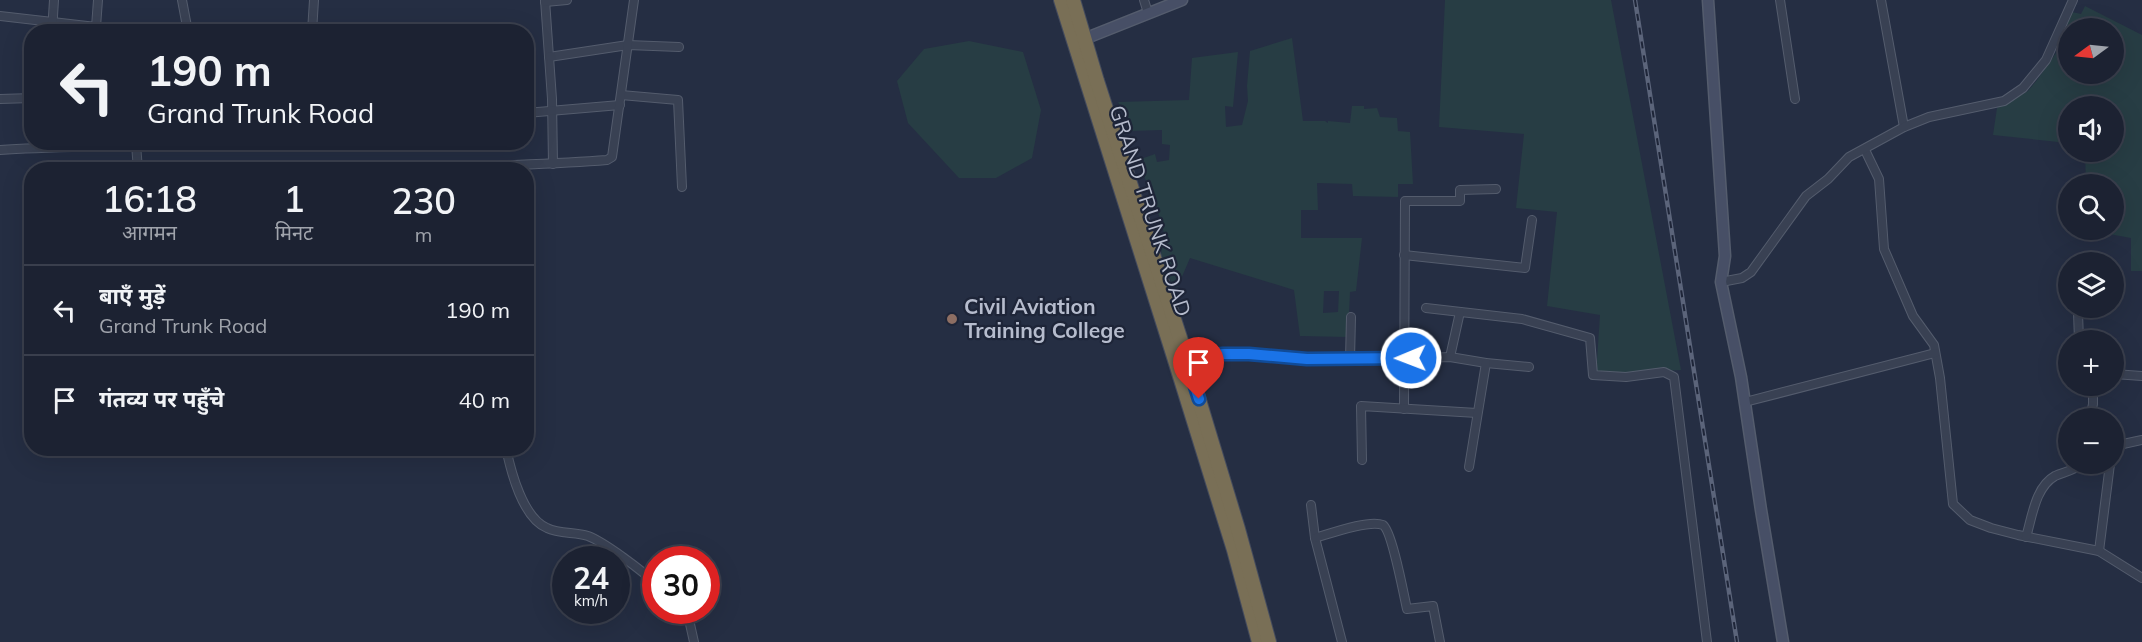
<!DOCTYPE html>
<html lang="hi">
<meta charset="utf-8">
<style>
:root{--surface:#1c2232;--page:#252a3a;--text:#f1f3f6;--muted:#a0a4ac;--line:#3a3f4d}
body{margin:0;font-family:Mulish,"Noto Sans Devanagari",sans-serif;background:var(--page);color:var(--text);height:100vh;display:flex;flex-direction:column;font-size:22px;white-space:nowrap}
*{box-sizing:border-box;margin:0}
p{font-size:20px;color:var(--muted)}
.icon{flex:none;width:33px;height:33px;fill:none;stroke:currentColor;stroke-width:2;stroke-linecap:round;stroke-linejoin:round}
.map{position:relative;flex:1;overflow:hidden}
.drawer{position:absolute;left:24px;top:162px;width:510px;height:294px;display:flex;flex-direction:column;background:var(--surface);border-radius:24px;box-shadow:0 6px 24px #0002,0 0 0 2px var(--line)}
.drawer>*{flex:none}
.top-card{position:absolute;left:24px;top:24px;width:510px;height:126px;border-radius:24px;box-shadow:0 6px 24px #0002,0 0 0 2px var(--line);background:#1c2232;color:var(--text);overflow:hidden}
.needle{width:39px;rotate:255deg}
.buttons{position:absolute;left:2058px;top:18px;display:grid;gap:12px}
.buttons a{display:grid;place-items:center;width:66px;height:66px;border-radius:50%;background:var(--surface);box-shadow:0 6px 24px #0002,0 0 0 2px var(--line);font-size:30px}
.speed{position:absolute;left:552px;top:546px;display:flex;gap:12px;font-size:30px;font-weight:700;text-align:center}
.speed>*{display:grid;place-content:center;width:78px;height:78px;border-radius:50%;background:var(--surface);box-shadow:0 6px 24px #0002,0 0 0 2px var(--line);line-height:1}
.speed small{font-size:15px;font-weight:400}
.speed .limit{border:9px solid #d22;background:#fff;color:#111}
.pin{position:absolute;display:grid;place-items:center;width:51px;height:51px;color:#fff;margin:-62px -26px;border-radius:50% 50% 50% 0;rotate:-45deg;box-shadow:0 0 6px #0007}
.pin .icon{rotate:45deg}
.me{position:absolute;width:66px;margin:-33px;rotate:269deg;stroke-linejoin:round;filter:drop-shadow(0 0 4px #0008)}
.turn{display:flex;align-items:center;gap:21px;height:126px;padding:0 24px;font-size:27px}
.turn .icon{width:78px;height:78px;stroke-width:2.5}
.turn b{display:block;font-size:42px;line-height:51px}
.eta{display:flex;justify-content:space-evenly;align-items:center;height:102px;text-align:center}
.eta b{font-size:36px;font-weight:600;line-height:42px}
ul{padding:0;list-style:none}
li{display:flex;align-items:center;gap:18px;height:90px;padding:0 24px;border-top:2px solid var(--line)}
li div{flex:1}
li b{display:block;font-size:22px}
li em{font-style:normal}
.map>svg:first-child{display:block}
.green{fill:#273d44;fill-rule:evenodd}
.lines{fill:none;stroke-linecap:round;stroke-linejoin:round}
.street-casing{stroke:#545c6d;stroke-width:10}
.secondary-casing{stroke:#545c6d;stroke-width:13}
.highway-casing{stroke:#444b5d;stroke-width:16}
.street{stroke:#394153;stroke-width:8}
.secondary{stroke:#474f66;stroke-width:10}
.highway{stroke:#796f56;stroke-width:14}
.rail-casing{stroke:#5b647a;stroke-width:4.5}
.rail{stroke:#1e2538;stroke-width:2;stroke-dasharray:7;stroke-linecap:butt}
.route-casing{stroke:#114b97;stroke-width:15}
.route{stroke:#1a73e8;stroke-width:10}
.education-dot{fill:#8d6e63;stroke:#1e2538;stroke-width:2}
.labels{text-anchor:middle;stroke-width:4.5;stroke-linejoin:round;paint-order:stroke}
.street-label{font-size:21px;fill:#b6bccd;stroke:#1e2538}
.poi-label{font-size:21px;font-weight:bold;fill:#b6bccd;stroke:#1e2538;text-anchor:start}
</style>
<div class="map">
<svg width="2142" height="642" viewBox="0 0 2142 642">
<rect width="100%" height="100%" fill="#252e43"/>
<g class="green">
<polygon points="1445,0 1611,0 1681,370 1596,375 1600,315 1547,306 1557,212 1516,208 1524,134 1439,127"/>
<path d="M2085,6l57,29v236h-11v-33l-44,-8h27v-46h-28l-1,-32h29v-46h-46v37l-75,-8 4,-27 31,-17 9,-11 19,-27 16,-41 9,2zM2068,28h46v46h-46z"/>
<path d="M1292,38l11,83h22l3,2v-2l22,2 2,-17h12v3l13,-1 3,9 17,1 1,13 12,1 3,52h-15v13l-45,-1 -1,-12 -35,-1 1,27h-17v28h61l-6,53 -6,1 -2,45 -48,-1 -6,-46 -104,-32 -15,35 -14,-39 3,-21 -4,-15 -22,-58 17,-6 2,8 12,-2 1,-15 -8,-1v-14l-32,1v-9l-12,-20 71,-2 3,-42 46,-6 -5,55 -8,-1 1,21 16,-2 6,-24 -1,-15 3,-35zM1324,291h15l-1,21 -15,1z"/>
<polygon points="969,41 1023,52 1041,110 1032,158 996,178 959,178 908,123 897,81 924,49"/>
</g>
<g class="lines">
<g class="street-casing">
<g id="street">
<polyline points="182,0 188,32"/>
<polyline points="545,0 552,99 553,164"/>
<polyline points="1144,0 1148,13"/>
<polyline points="1780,0 1795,99"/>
<polyline points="1881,0 1904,127"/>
<polyline points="545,2 567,0"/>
<polyline points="0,16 96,27 98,0"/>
<polyline points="52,32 54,0"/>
<polyline points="312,32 314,0"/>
<polyline points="549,57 628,45 679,47"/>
<polyline points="621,95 678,100 682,187"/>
<polyline points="0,99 32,98"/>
<polyline points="526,113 620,105"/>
<polyline points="136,144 138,170"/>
<path d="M0,150c63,-4 126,-3 189,-8"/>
<polyline points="1865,150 1879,179 1884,249 1913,316 1934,345 1940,378 1953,504 1970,520 1991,528 2018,535 2099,551 2142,578"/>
<path d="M422,170c62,-5 123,-5 185,-10l5,-3 22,-157"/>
<polyline points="1404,255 1525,268 1532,220"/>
<polyline points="1721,282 1742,278 1751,272 1806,196 1828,179 1849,157 1904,127 1929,117 2004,101 2023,88 2046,60 2073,0"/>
<polyline points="1426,308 1522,319 1590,338 1593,375 1626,377 1664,372 1674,377 1707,642"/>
<polyline points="2078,313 2079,340"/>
<polyline points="1450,357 1460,312"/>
<polyline points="1186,358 1249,354 1307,359 1403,359 1450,357 1486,363 1529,367"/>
<polyline points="1350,359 1351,317"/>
<polyline points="2114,374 2142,376"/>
<polyline points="1745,402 1935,353"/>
<polyline points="1404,409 1405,201 1460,201 1460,190 1496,189"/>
<polyline points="2090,418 2093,404 2093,386"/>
<polyline points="2114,446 2142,440"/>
<path d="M506,448c5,24 17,70 41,80 12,6 28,4 41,8 16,6 55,35 68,48"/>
<polyline points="1362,460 1361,406 1477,413"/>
<polyline points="1469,467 1486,363"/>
<polyline points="1311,505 1315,538 1342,642"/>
<path d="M2026,537c6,-19 9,-50 29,-61 9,-4 18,-5 26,-12"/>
<path d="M1315,538c14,-4 54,-19 68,-13 9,6 21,71 24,84l26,-3 7,36"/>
<polyline points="2099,551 2110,464"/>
<polyline points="683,610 688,615 694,642"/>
</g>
</g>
<g class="secondary-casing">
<g id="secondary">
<polyline points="1708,0 1725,256 1721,282 1741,377 1761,510 1783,642"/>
<polyline points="1079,41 1182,0"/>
</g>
</g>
<g class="highway-casing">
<g id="highway">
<polyline points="1061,0 1174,357 1234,550 1259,642"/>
<polyline points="1073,0 1097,81 1182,344 1238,529 1269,642"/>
</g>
</g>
<use href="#street" class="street"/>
<use href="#secondary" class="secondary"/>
<use href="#highway" class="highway"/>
<g class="rail-casing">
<polyline id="rail" points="1635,0 1737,642"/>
</g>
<use href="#rail" class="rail"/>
</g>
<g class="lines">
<g class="route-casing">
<polyline id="route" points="1199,399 1186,358 1223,354 1249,354 1307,359 1411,358"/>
</g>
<use href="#route" class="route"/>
</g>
<circle class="education-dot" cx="952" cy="319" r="6"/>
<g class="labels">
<g class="street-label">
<text transform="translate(1150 211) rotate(72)" y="7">GRAND TRUNK ROAD</text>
</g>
<g class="poi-label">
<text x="964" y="314">Civil Aviation<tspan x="964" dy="24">Training College</tspan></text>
</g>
</g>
</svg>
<div class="buttons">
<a><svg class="needle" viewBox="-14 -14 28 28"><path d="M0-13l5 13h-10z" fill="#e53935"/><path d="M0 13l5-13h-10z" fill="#a0a4ac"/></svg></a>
<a><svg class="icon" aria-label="sound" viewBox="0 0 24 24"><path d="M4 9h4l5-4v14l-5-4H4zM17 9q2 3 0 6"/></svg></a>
<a><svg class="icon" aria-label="search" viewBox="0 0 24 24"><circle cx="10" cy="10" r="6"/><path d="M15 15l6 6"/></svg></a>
<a><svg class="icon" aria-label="layers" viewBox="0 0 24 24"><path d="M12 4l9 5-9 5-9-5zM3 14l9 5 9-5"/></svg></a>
<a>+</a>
<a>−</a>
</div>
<div class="speed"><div>24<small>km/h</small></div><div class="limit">30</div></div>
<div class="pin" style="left:1199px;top:399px;background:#d93025"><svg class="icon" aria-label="arrive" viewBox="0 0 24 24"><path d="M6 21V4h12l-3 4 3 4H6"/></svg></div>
<svg class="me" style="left:1411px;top:358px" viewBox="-20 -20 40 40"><circle r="17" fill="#1a73e8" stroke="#fff" stroke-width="3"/><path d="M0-11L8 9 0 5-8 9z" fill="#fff"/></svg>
<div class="top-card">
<div class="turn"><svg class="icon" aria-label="left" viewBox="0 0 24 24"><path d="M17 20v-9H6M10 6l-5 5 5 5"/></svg><div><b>190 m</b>Grand Trunk Road</div></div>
</div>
<section class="drawer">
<div class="eta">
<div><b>16:18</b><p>आगमन</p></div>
<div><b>1</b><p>मिनट</p></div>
<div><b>230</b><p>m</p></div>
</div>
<ul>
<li><svg class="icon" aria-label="left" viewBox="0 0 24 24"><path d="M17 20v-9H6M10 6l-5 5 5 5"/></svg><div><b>बाएँ मुड़ें</b><p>Grand Trunk Road</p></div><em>190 m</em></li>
<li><svg class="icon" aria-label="arrive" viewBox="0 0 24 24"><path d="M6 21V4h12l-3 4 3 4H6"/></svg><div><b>गंतव्य पर पहुँचे</b></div><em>40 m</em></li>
</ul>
</section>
</div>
